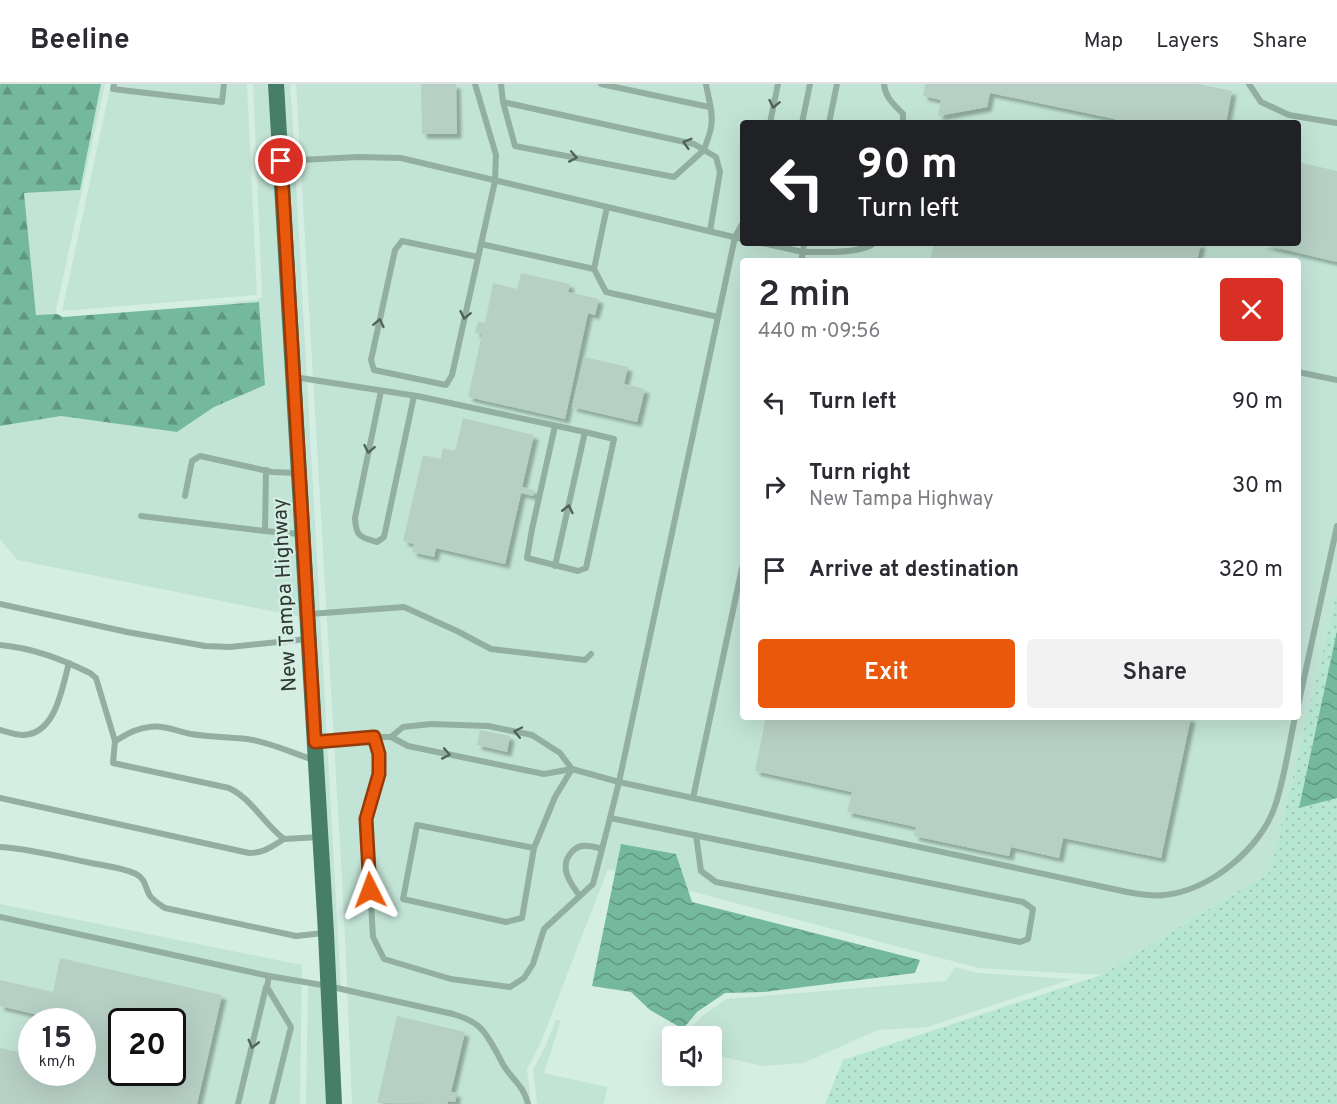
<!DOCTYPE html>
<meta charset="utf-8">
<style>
:root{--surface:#fff;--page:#f2f2f3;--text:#2b2b33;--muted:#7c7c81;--line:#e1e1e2;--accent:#ea580c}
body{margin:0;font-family:Overpass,sans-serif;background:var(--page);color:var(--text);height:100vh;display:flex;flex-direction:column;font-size:22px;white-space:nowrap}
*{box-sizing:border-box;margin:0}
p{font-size:20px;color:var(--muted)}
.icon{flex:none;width:33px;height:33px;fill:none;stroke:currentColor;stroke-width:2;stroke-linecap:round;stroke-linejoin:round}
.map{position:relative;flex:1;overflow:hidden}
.panel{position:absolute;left:740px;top:174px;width:561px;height:462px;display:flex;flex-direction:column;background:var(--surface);border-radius:6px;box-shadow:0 6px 24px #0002}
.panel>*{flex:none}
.banner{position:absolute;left:740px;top:36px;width:561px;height:126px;border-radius:6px;box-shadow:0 6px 24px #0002;background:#202124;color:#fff;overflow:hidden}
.fabs{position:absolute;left:662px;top:942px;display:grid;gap:12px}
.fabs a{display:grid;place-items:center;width:60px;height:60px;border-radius:6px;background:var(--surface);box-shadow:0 6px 24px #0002;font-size:30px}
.speed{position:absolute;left:18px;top:924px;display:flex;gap:12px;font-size:30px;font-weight:700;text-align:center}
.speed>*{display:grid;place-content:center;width:78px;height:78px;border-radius:50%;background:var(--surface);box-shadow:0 6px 24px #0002;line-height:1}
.speed small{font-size:15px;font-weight:400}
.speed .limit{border:3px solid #111;border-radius:9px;background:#fff;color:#111}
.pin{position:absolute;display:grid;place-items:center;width:51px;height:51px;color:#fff;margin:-26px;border:3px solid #fff;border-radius:50%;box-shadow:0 2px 6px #0007}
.me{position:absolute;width:66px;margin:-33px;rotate:357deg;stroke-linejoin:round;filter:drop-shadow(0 0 4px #0008)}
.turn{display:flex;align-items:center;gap:21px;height:126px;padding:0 18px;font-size:27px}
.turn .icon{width:78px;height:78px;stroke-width:2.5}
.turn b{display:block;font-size:42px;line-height:51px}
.round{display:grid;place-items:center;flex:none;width:63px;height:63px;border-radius:6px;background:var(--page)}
.headline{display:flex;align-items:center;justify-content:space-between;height:102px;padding:0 18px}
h1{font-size:36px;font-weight:600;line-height:45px}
.action{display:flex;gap:12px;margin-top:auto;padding:12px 18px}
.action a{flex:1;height:69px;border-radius:6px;background:var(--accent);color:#fff;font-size:24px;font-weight:600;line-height:69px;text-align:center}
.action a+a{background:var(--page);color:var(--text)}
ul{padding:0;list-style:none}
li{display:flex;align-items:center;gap:18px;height:84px;padding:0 18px}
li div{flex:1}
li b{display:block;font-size:22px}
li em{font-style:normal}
header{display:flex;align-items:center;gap:36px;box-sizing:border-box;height:84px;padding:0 30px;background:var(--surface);border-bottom:2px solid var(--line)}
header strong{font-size:28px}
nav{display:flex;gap:33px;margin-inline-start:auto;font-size:21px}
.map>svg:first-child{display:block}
.built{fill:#c2e4d6;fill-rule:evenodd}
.grass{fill:url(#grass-dots)}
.forest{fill:url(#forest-firs)}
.water{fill:url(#water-waves)}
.building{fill:#b7d0c5;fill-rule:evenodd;filter:url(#shadow)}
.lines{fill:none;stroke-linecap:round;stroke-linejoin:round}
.service{stroke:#92afa2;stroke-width:6}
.primary{stroke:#477e69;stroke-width:16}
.oneway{stroke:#51625a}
.route-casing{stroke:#983908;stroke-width:15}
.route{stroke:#ea580c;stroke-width:10}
.labels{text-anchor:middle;stroke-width:4.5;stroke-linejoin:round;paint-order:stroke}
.street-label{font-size:21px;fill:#2e3834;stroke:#d5eee3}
</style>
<header>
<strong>Beeline</strong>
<nav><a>Map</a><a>Layers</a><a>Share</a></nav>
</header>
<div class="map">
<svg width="1337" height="1020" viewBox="0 0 1337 1020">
<defs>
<pattern id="grass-dots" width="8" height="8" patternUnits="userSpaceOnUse" patternTransform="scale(1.5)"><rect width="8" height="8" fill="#b7e7d3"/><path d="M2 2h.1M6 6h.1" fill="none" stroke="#9ec7b6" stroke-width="1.8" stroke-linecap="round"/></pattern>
<pattern id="forest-firs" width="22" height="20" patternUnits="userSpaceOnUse" patternTransform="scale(1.5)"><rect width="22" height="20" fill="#74b89e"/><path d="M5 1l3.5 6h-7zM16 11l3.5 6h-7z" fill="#609782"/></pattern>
<pattern id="water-waves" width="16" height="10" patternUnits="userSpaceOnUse" patternTransform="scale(1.5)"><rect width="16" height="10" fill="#74b99e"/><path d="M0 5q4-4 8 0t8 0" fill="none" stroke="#609782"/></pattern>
<filter id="shadow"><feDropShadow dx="4.5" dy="4.5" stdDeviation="1.5" flood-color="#0004"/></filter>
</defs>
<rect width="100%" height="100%" fill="#d5eee3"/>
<g class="built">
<polygon points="101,0 105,0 56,226 57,230 36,231 24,109 80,106"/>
<polygon points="111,0 247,0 257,211 62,227"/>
<polygon points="253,0 269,0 301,533 17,476 0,455 0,342 61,332 177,348 214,323 265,301 259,218 198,221 257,216 262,213"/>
<polygon points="283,0 290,0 292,27 341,905 335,905"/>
<path d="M296,0h1041v508l-67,280 -169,103 -123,-7 -370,-99 -67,173 -14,27 4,35h-179l-8,-189zM742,39h556v120h-556zM742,177h556v456h-556z"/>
<path d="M0,820l302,61 -2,139h-300zM32,938h50v50h-50zM122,938h50v50h-50z"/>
<polygon points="955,883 978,889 1072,895 927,943 878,946 804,979 762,982 711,970 711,952 685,952 686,949 702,932 726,915 946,897"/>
<polygon points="308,899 321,902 327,1020 306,1020"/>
<polygon points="556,936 561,936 544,989 607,1003 604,1020 537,1020 533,986 546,961"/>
</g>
<polygon class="grass" points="1337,508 1337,1020 825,1020 843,976 1101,891 1270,788"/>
<polygon class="forest" points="0,0 101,0 80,106 24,109 36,231 57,230 63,233 259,218 265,301 214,323 177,348 61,332 0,342"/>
<g class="water">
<polygon points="1337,547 1337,714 1299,724"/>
<polygon points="621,760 676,770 692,818 920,876 915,889 764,908 725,909 697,928 683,945 650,926 631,908 592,902"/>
</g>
<g class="building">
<polygon points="421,0 456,0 457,50 422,50"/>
<polygon points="925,0 1198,0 1232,7 1226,39 1114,39 1115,35 990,9 987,23 938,32 941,16 923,12"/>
<polygon points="1298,78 1337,87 1337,178 1261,160 1298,159"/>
<polygon points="934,159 1201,159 1197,177 930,177"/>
<polygon points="521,189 570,200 568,208 599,215 595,231 588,229 565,335 468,313 482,250 475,249 478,237 485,239 493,199 517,205"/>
<polygon points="584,273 628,283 624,300 645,305 637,338 572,323"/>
<polygon points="463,334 534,351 522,403 535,406 533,412 521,409 505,480 436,464 434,473 412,468 414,460 403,457 423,371 441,375 443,364 455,367"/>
<polygon points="766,633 1191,633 1161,774 1063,754 1059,774 1011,763 1009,772 914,752 916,743 847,728 852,708 755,687"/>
<polygon points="480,646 510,652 507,668 477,661"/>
<path d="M60,874l162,37 -25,109h-197v-56l32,7v17h50v-50h-36l1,-5 -47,-11v-26l53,12zM122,938h50v50h-50z"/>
<polygon points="397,932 465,948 451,1008 457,1009 455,1018 448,1017 447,1020 377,1019"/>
</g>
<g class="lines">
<g class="service">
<polyline points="114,0 113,5 222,18 224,0"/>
<polyline points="475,0 496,71 495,97 452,291 446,301 374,286 371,276 395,166 402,157 478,173"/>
<polyline points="501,0 503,18 515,62 674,93 704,66 694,60 503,18"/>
<polyline points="601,0 709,23"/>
<path d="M706,0c2,13 8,30 5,43 -1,8 -5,16 -7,23l12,7 4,15 -10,59"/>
<path d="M884,0c1,14 11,21 19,30v9"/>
<polyline points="1249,0 1261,18 1289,31 1337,39"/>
<polyline points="770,39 778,0"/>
<polyline points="802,39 810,0"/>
<polyline points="829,39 837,0"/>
<polyline points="281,77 358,73 401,74 742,155"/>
<path d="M742,140l-7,13 -116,545 508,110c12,2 26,5 37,3 46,-4 99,-48 112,-92 9,-28 13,-58 19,-86"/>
<polyline points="762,159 803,168 801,177"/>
<path d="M804,159l-1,9c17,0 59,2 71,-9"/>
<polyline points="481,160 594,185 606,208 718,233"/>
<polyline points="594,185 607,123"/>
<polyline points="1298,288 1337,296"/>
<polyline points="294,293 417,312 585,348"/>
<path d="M381,307l-26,127c1,19 5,19 22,24l7,-5 30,-141"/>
<polyline points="266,386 265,447 300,450"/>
<polyline points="185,412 192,377 200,372 272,388 298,389"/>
<polyline points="141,432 265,447"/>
<polyline points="555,482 585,348 614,355 586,484 578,487 527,474 532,445 555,342"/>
<polyline points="0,520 127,548 205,562 230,563 308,555"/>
<polyline points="310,530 404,523 457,547 491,565 585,576 591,570"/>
<path d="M0,561c33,3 61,14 90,28l6,5 19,63 -2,22 116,25c23,11 35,36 55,51l36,-2"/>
<polyline points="1298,622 1337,442"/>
<path d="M0,646c7,2 16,5 23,5 33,-1 39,-47 46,-72"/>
<polyline points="374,653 391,653 408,662 544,690 572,685 560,669 532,651 488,642 431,640 403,643 391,653"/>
<path d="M115,657c11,-6 22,-13 34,-14 15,-2 28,4 42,7 18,3 37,3 56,5 23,3 45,14 67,21"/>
<polyline points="316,658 374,653 379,670 379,690 366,735 373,853 384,875 451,895 510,903 524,894 533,880 544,845 593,800 610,734 1023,818 1033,825 1028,855 1020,858 716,798 701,787 696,751"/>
<path d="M0,714l249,55c15,0 22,-6 35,-14"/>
<polyline points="693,714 742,484"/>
<path d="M0,763c31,2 61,10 91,16 14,3 31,4 45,11 10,5 9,14 14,22 4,5 9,8 15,12l131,28 28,-3"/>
<polyline points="534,764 417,741 403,815 506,838 522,834 534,764 555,713 572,685 619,698 610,734"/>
<path d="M579,811c-8,-11 -20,-27 -9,-41 3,-4 6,-7 12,-8 6,-1 13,1 20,3"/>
<polyline points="0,833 269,892"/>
<polyline points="238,1020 266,903"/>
<path d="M272,1020l19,-77 -24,-40 2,-11 59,10 125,28c26,8 31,15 44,39 3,5 5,11 9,16 9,13 18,18 22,35"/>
</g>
<polyline class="primary" points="276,0 326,849 334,1020"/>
</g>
<defs><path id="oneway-chevron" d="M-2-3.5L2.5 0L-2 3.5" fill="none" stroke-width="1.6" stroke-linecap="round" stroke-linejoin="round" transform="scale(1.5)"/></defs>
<g class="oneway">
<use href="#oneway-chevron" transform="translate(774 20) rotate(102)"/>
<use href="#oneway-chevron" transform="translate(687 59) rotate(-164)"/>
<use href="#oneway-chevron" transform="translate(573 73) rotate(11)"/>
<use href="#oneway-chevron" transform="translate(465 231) rotate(102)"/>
<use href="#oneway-chevron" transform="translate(379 239) rotate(-78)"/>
<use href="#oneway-chevron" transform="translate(369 365) rotate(101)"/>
<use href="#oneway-chevron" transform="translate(568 425) rotate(-77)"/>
<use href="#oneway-chevron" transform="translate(518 648) rotate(-168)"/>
<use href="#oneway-chevron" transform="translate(446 670) rotate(11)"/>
<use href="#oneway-chevron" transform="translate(253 960) rotate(104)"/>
</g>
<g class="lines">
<g class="route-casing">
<polyline id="route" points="281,77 315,658 374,653 379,670 379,690 366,735 370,806"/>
</g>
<use href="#route" class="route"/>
</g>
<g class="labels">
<g class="street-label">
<text transform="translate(284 511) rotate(-93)" y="7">New Tampa Highway</text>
</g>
</g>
</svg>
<div class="fabs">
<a><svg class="icon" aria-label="sound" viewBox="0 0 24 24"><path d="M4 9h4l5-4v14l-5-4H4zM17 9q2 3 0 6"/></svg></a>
</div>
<div class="speed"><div>15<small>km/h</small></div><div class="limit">20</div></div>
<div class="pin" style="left:281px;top:77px;background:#d93025"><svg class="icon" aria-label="arrive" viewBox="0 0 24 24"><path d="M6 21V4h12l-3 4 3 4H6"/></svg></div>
<svg class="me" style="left:370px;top:806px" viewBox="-20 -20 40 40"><path d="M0-17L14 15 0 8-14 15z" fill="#ea580c" stroke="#fff" stroke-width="4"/></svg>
<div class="banner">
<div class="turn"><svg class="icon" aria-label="left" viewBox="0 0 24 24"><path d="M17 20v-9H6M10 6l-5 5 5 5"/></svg><div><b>90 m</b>Turn left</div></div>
</div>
<section class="panel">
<div class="headline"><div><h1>2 min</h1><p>440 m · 09:56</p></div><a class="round" style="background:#d93025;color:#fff"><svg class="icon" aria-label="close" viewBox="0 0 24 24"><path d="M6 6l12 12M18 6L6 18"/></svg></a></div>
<ul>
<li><svg class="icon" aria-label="left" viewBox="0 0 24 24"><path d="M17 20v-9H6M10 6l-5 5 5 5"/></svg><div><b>Turn left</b></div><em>90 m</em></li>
<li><svg class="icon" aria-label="right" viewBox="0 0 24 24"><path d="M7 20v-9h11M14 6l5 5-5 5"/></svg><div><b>Turn right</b><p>New Tampa Highway</p></div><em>30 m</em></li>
<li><svg class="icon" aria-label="arrive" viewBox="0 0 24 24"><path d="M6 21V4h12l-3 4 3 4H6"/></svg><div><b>Arrive at destination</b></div><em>320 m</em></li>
</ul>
<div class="action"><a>Exit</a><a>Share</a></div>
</section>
</div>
